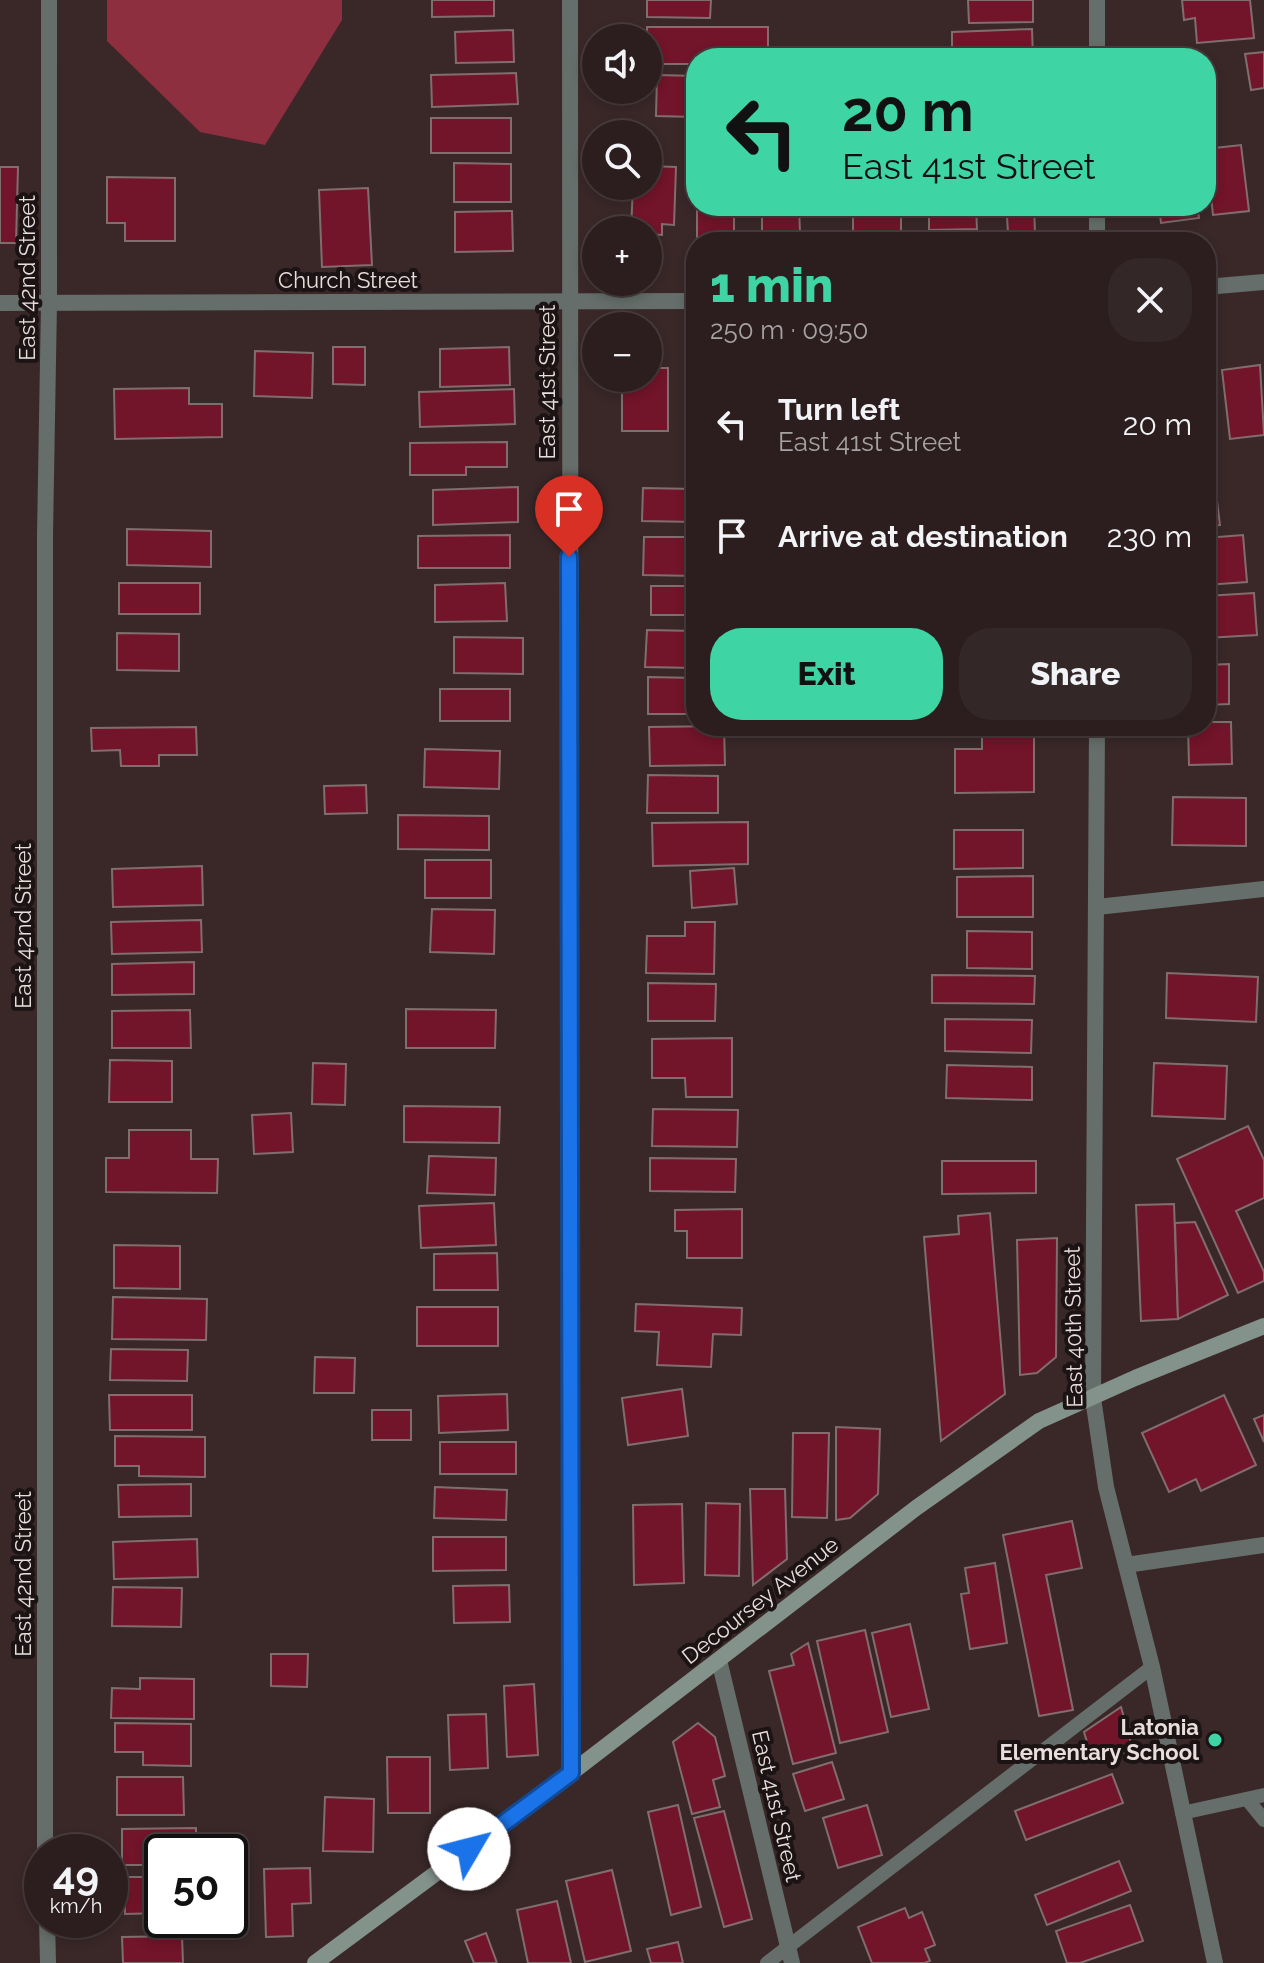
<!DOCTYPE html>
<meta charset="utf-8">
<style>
:root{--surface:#2c1e1f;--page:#342728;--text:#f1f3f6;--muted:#a6a2a4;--line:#483c3d;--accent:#3ed4a3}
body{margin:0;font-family:Raleway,sans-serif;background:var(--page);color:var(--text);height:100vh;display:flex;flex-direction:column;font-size:30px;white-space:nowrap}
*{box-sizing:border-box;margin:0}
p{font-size:26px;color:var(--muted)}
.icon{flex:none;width:44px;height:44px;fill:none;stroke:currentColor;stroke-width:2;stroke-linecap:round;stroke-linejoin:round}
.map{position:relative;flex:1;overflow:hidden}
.details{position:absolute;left:686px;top:232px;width:530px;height:504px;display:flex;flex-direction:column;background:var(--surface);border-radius:32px;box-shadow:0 4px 12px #0003,0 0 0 2px var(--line)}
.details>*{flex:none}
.top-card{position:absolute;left:686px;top:48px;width:530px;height:168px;border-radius:32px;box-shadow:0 4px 12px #0003,0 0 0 2px var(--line);background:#3ed4a3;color:#111;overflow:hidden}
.controls{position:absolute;left:582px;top:24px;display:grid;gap:16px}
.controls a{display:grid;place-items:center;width:80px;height:80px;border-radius:50%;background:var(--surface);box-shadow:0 4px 12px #0003,0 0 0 2px var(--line);font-size:40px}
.speed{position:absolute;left:24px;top:1834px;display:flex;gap:16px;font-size:40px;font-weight:700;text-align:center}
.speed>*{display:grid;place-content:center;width:104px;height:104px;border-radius:50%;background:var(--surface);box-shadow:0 4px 12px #0003,0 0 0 2px var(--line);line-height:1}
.speed small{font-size:20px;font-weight:400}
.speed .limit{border:4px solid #111;border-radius:12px;background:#fff;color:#111}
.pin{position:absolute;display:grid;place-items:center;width:68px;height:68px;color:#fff;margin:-82px -34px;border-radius:50% 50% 50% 0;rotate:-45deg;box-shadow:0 0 8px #0007}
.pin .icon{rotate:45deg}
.me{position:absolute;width:88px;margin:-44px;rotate:53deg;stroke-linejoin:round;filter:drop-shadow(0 0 6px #0008)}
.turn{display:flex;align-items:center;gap:28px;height:168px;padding:0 24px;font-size:36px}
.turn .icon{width:104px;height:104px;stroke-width:2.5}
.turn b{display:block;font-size:56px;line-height:68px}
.round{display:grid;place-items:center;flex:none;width:84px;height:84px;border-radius:32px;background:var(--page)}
.headline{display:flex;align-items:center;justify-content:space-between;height:136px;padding:0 24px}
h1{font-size:48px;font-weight:800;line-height:60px;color:var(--accent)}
.primary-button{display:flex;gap:16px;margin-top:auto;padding:16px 24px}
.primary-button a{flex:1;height:92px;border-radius:32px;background:var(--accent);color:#111;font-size:32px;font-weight:800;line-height:92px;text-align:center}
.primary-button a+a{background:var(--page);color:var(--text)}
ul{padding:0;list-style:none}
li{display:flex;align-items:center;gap:24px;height:112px;padding:0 24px}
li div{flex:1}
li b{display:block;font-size:30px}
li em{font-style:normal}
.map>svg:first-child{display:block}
.forest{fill:#8d2f3f}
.building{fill:#72142a;stroke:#826d6e;stroke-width:2}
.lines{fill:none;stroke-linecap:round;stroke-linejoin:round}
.service{stroke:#656e6a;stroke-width:14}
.minor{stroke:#656e6a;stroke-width:16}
.secondary{stroke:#84928c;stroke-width:16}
.route-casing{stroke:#114b97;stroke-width:20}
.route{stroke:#1a73e8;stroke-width:14}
.poi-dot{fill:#3ed4a3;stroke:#1b1314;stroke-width:3}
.labels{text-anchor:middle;stroke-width:8;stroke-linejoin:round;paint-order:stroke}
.street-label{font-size:22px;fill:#e9dddd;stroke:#1b1314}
.poi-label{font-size:22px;font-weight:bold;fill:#e9dddd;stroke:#1b1314;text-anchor:end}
</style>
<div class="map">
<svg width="1264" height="1963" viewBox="0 0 1264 1963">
<rect width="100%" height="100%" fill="#3a2829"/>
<polygon class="forest" points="107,0 342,0 342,20 265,145 200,132 107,41"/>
<g class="building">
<polygon points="432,0 494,0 494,16 432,17"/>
<polygon points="647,0 711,0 710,18 647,17"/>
<polygon points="968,0 1033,0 1033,22 969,23"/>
<polygon points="1182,0 1250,0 1254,38 1197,43 1195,18 1184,20"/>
<polygon points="647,27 768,27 768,58 696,58 696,64 648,64"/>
<polygon points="1032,29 1033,58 952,58 952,32"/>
<polygon points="513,30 514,62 456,63 455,32"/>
<polygon points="1264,52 1264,88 1251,90 1245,54"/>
<polygon points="516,73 518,104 432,107 431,75"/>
<polygon points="657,75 696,76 696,117 656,116"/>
<rect x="431" y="118" width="80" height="35"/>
<polygon points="1241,145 1249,211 1213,215 1206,149"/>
<polygon points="454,163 511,164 511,202 454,202"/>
<polygon points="648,166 676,167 674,225 662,224 662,235 648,234 648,230 631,230 633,186 648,186"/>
<polygon points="0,167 18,167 16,243 0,243"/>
<polygon points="107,177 175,178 175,241 125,241 125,223 107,223"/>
<polygon points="368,188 372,265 322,267 319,190"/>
<rect x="697" y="206" width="37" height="31"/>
<polygon points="762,206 799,206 800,232 762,233"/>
<polygon points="853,206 901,206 901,233 853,232"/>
<polygon points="929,206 976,206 977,229 929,230"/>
<polygon points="993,206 1034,206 1035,233 1008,233 1007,216 993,216"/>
<polygon points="1159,206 1197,206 1199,218 1161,223"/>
<polygon points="512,211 513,251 455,252 455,212"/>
<polygon points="333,347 365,347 365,385 333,384"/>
<polygon points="509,347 510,385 440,387 440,349"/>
<polygon points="255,351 313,353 312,398 254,396"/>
<polygon points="1260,365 1264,435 1230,439 1222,370"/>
<polygon points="648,368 668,368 668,431 622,431 622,378 648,378"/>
<rect x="686" y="368" width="10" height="66"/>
<polygon points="189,388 189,404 222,404 222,437 115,439 114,389"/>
<polygon points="514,389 515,424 420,427 419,392"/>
<polygon points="507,442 507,467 466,467 466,475 410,475 410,443"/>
<polygon points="518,487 518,522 433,525 433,490"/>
<polygon points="643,488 696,489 696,522 642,521"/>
<polygon points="1216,493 1220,525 1206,526 1206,494"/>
<polygon points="127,529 211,531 211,567 127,565"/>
<polygon points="510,535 510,568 418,568 418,536"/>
<polygon points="1243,535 1247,582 1206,585 1206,538"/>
<polygon points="644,537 696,537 696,576 643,575"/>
<rect x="119" y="583" width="81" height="31"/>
<polygon points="505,583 507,621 435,622 435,585"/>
<rect x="651" y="586" width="45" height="29"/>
<polygon points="1254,593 1257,635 1206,638 1206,596"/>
<polygon points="647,630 696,631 696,668 645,667"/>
<polygon points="117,633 179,634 179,671 117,670"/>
<polygon points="454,637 523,638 523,674 454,673"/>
<polygon points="1229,664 1229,704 1206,705 1206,665"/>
<polygon points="648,677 696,678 696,714 648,714"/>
<rect x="440" y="689" width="70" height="32"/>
<polygon points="1206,722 1231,722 1232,764 1189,765 1188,726 1206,726"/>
<polygon points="724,726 725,765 650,766 649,727"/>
<polygon points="196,727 197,755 159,755 159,766 121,766 120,750 92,751 91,728"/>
<polygon points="1034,733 1034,792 955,793 955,749 982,749 982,734"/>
<polygon points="425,749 500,751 499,789 424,787"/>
<polygon points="648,775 718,776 718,813 647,813"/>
<polygon points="366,785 367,813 325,814 324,786"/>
<polygon points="1173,797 1246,798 1246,846 1172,845"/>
<polygon points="398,815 489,816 489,850 398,849"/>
<polygon points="748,822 748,864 653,866 652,823"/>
<polygon points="954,830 1023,830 1023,868 954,869"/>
<rect x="425" y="860" width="66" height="38"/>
<polygon points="202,866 203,905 113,907 112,869"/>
<polygon points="734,868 737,904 692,908 690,871"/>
<polygon points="1033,876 1033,917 957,917 957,877"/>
<polygon points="432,909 495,910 494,954 430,952"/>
<polygon points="201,920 202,952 112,954 111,922"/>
<polygon points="685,922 715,922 714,974 646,973 647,936 685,936"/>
<polygon points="967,931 1032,932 1032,969 967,968"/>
<polygon points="194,962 194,994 112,995 112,964"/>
<polygon points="1167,973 1258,977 1256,1022 1166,1018"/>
<polygon points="932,975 1035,976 1034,1004 932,1003"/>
<polygon points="648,983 716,984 715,1021 648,1021"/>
<polygon points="406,1009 496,1010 495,1048 406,1048"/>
<polygon points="190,1010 191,1048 112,1048 112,1011"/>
<polygon points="945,1019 1032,1020 1031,1053 945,1051"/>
<polygon points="732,1038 732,1097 686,1097 685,1078 652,1078 652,1039"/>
<polygon points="110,1060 172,1061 172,1102 109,1102"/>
<polygon points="313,1063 346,1064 345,1105 312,1104"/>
<polygon points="1154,1063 1227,1066 1225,1119 1152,1116"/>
<polygon points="947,1065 1032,1067 1032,1100 946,1098"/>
<polygon points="404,1106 500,1107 499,1143 404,1142"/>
<polygon points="653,1109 738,1110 737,1147 652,1146"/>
<polygon points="291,1113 293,1152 254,1154 252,1115"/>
<polygon points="1248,1126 1264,1160 1264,1198 1236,1211 1264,1272 1264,1281 1238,1293 1177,1159"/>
<polygon points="129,1130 191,1130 191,1159 218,1159 217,1193 106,1192 106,1158 129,1158"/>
<polygon points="429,1156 496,1158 495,1195 427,1193"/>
<polygon points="650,1158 736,1159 735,1192 650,1191"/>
<polygon points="942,1161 1036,1161 1036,1193 942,1194"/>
<polygon points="494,1203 496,1245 421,1248 419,1206"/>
<polygon points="1174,1204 1178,1319 1141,1321 1136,1205"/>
<polygon points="742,1209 742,1258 687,1258 687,1231 675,1231 675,1210"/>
<polygon points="990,1213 1005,1394 941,1441 924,1237 959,1234 958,1216"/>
<polygon points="1195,1222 1228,1295 1178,1319 1175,1223"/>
<polygon points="1057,1238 1056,1357 1037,1373 1020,1375 1017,1240"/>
<polygon points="114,1245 180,1246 180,1289 114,1288"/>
<polygon points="497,1253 498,1290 434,1290 434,1254"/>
<polygon points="113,1297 207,1299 206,1340 112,1339"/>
<polygon points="636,1304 742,1308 741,1335 713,1334 711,1367 657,1365 659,1332 635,1331"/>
<rect x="417" y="1307" width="81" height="39"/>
<polygon points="111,1349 188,1350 187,1381 110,1380"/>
<polygon points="315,1357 355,1358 354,1393 314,1393"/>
<polygon points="682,1389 688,1436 628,1445 622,1398"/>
<polygon points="507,1394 508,1430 439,1433 438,1396"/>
<polygon points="109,1395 192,1395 192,1430 110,1430"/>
<polygon points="1224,1395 1256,1465 1201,1491 1196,1479 1169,1492 1142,1433"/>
<rect x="372" y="1410" width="39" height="30"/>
<polygon points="1264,1415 1264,1442 1254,1419"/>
<polygon points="836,1427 880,1429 878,1494 850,1518 836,1520"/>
<polygon points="793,1433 829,1433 827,1518 792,1517"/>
<polygon points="115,1436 205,1437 205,1477 139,1476 139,1466 115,1466"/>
<rect x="440" y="1442" width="76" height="32"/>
<polygon points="191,1484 191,1516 119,1517 118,1485"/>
<polygon points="435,1487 507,1490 506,1520 434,1518"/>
<polygon points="750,1489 785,1489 787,1559 753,1585"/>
<polygon points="706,1503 740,1504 739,1576 705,1575"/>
<polygon points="682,1504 684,1583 634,1585 633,1505"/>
<polygon points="1072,1521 1082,1568 1046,1575 1073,1710 1039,1716 1003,1535"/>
<polygon points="433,1537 506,1537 506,1570 433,1571"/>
<polygon points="197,1539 198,1577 114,1579 113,1542"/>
<polygon points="995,1563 1007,1643 970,1649 961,1594 969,1593 965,1568"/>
<polygon points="509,1585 510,1622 454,1623 453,1586"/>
<polygon points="113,1587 182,1588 181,1627 112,1626"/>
<polygon points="910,1624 929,1709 891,1717 872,1633"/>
<polygon points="865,1630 888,1732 840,1743 817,1641"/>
<polygon points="808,1643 836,1753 793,1764 769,1671 794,1665 791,1654"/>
<polygon points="271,1654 308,1654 307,1687 271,1686"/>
<polygon points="140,1678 194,1679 194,1719 111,1718 112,1688 140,1689"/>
<polygon points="534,1684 538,1755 507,1757 504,1686"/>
<polygon points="1121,1707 1133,1750 1093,1762 1084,1732"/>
<polygon points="486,1714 488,1768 450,1770 448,1715"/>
<polygon points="115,1723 191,1724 191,1766 143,1765 143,1752 115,1752"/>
<polygon points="698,1723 715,1737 725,1776 713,1780 720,1807 692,1814 673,1742"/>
<polygon points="387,1757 430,1757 430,1813 388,1813"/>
<polygon points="832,1762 844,1799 805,1811 793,1774"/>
<polygon points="1112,1774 1123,1803 1026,1840 1015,1811"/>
<polygon points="117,1777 183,1777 184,1815 117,1815"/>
<polygon points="325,1797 374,1799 373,1852 323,1851"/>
<polygon points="678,1805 701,1907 671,1915 648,1812"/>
<polygon points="867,1805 882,1855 838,1868 823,1818"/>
<polygon points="724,1811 752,1919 724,1927 694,1818"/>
<polygon points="196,1828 196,1852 162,1852 162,1865 122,1865 122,1829"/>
<polygon points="1119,1861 1131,1891 1047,1925 1035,1895"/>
<polygon points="310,1868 311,1903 292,1904 293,1936 266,1937 264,1869"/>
<polygon points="612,1870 631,1951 585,1962 566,1881"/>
<polygon points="125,1877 162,1877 162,1913 125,1914"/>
<polygon points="557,1901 571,1963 528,1963 517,1910"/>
<polygon points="1130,1905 1143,1941 1080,1963 1067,1963 1056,1931"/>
<polygon points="905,1908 909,1918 922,1912 935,1945 925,1949 930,1961 924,1963 872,1963 858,1927"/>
<polygon points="486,1933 497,1963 474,1963 465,1941"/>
<polygon points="182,1936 183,1963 123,1963 122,1937"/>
<polygon points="678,1942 683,1963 651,1963 647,1949"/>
</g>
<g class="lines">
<g class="service">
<polyline points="1247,1799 1264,1820"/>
<polyline points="1182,1813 1264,1795"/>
<polyline points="767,1963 1152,1667"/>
</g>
<g class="minor">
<polyline points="570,0 571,1773"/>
<polyline points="1097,0 1097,58"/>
<polyline points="1097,206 1097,242"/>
<polyline points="1206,287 1264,282"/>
<polyline points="0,303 696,301"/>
<polyline points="1097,726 1093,1398 1106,1487 1152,1667 1215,1963"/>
<polyline points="1097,907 1264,889"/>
<polyline points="1126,1565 1264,1545"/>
<polyline points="719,1660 792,1963"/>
<polyline points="45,1852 45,535 49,303 49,0"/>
<polyline points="47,1920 48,1963"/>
</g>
<polyline class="secondary" points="315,1963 571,1773 916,1508 1039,1421 1135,1378 1264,1326"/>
</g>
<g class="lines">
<g class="route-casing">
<polyline id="route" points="469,1849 571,1773 569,557"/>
</g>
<use href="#route" class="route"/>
</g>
<circle class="poi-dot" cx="1215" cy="1740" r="8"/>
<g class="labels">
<g class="street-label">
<text transform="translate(27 278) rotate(-90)" y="8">East 42nd Street</text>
<text x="348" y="288">Church Street</text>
<text transform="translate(547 382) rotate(-90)" y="8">East 41st Street</text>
<text transform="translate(23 926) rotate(-90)" y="8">East 42nd Street</text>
<text transform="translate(1073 1327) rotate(-91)" y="8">East 40th Street</text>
<text transform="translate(23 1574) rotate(-90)" y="8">East 42nd Street</text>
<text transform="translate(760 1600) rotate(-38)" y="8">Decoursey Avenue</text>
<text transform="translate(777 1806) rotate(77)" y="8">East 41st Street</text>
</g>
<g class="poi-label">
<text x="1199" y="1735">Latonia<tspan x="1199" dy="25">Elementary School</tspan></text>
</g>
</g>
</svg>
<div class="controls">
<a><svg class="icon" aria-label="sound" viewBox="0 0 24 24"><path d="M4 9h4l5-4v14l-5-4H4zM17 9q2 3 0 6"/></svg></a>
<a><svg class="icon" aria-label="search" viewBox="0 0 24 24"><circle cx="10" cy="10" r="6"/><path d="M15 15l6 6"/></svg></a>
<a>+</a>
<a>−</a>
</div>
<div class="speed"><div>49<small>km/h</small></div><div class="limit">50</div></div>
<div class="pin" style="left:569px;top:557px;background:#d93025"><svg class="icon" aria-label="arrive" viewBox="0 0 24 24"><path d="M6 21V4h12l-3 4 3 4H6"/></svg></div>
<svg class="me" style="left:469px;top:1849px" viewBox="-20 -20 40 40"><circle r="19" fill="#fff"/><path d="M0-13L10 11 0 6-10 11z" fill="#1a73e8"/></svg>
<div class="top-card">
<div class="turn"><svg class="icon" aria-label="left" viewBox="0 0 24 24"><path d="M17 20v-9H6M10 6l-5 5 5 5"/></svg><div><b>20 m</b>East 41st Street</div></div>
</div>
<section class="details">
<div class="headline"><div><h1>1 min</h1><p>250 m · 09:50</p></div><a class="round"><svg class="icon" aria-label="close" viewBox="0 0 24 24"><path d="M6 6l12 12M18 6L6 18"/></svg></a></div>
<ul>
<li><svg class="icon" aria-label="left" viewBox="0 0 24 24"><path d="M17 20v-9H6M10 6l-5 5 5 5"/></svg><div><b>Turn left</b><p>East 41st Street</p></div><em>20 m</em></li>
<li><svg class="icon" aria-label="arrive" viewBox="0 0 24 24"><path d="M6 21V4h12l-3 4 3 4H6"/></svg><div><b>Arrive at destination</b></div><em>230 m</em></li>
</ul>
<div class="primary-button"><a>Exit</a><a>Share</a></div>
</section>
</div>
